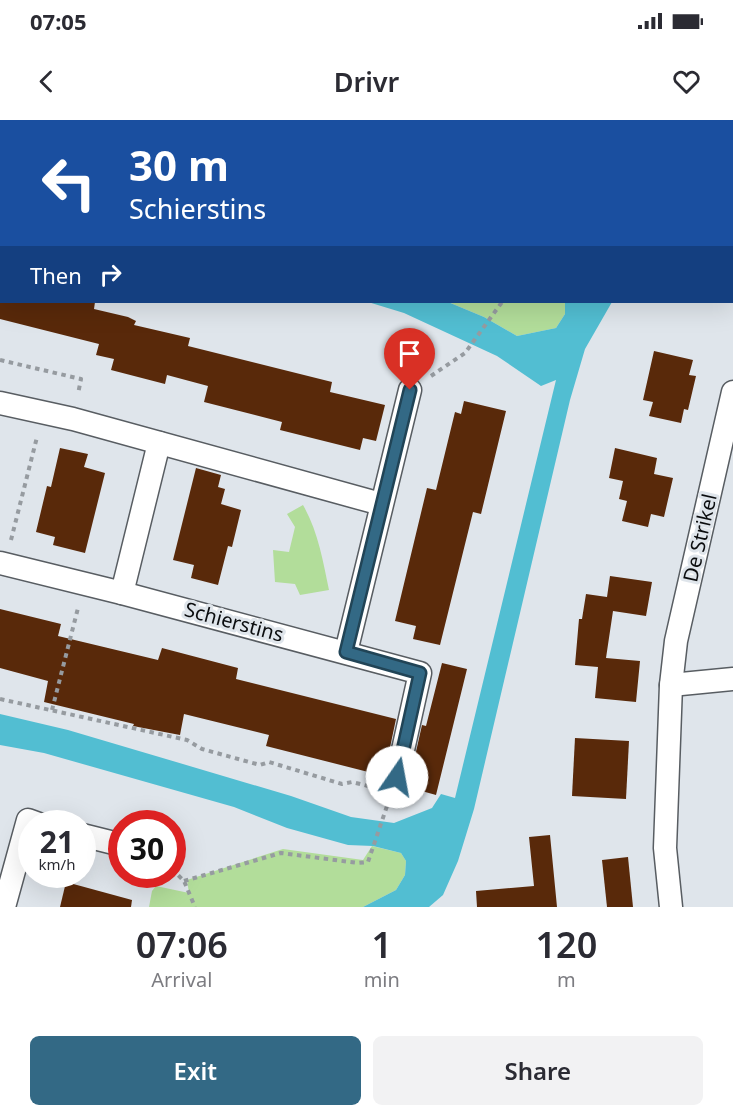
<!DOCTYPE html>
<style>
:root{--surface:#fff;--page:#f2f2f3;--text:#2b2b33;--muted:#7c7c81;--accent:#336985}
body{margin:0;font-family:"Noto Sans",sans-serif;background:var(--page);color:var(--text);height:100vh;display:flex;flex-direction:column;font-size:22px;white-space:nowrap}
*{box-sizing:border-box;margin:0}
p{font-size:20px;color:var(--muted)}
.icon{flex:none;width:33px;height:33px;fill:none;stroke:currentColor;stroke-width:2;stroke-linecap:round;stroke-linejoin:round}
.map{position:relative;height:787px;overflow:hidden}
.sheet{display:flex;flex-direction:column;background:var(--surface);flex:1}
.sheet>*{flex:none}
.top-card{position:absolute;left:0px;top:0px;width:734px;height:183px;box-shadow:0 6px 24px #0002;background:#1a4fa0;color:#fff;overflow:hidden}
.speed{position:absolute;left:18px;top:690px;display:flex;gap:12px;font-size:30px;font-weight:700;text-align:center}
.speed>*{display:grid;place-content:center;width:78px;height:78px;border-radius:50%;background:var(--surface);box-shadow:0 6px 24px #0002;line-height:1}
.speed small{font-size:15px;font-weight:400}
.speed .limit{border:9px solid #d22;background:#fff;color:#111}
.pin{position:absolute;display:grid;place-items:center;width:51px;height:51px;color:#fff;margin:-62px -26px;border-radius:50% 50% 50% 0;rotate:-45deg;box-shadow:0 0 6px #0007}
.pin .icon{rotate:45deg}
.me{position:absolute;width:66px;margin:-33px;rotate:12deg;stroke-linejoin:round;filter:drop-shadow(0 0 4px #0008)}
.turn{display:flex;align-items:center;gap:21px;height:126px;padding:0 30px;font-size:27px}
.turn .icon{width:78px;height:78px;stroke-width:2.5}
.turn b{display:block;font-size:42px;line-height:51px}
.then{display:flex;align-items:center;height:57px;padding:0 30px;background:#0003;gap:12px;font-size:22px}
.eta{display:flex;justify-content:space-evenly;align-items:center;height:102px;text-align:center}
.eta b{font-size:36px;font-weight:600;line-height:42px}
.cta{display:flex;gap:12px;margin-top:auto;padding:12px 30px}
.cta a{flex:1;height:69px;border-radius:9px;background:var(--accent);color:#fff;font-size:24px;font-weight:600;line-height:69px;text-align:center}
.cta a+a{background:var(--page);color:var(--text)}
.status{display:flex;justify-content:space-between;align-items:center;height:42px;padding:0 30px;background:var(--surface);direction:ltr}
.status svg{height:16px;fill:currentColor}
header{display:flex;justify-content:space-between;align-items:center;height:78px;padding:0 30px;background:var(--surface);font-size:27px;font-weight:600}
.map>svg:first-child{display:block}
.green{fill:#b2dd9a}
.water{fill:#52bed2}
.building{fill:#59290a}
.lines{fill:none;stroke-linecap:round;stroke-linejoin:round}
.minor-casing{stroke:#585d62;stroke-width:25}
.path{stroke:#969ba0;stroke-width:4;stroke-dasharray:4.5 4.5;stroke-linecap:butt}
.minor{stroke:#fff;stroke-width:22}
.route-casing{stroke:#214456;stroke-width:15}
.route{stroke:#336985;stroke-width:10}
.labels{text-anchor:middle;stroke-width:6;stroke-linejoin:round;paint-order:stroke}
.street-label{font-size:20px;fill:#0b0d0f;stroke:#dfe5eb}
</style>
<div class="status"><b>07:05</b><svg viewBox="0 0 49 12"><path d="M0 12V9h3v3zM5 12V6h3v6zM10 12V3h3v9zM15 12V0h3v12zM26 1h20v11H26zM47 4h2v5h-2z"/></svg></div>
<header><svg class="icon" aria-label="back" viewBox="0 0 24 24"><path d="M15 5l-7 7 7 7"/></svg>Drivr<svg class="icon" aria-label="heart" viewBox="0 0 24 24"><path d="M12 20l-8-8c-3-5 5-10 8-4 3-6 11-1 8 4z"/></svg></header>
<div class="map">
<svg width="733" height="787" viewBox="0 0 733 787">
<rect width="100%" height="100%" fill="#dfe5eb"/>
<g class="green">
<polygon points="448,182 565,182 565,194 556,208 517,216 484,197"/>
<path d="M303,385c15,26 20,56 26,85l-29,5 -5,-11 -20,-2 -2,-32 16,2 6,-25 -8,-13z"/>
<polygon points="372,726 401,733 406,741 405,755 396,770 363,787 149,787 152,771 156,766 189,773 187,760 283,729 363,740"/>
</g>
<polygon class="water" points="368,182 448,182 484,197 517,216 556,208 565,194 565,182 612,182 585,229 570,280 474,689 458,741 443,775 429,787 363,787 396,770 405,755 406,741 401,733 373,726 348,725 287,708 234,687 44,633 0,625 0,594 68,610 291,676 351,697 394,703 432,688 441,674 455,678 556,260 541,266 497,236 404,193"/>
<g class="building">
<polygon points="0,182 95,182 94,189 128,197 136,201 134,205 190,218 188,226 332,262 330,272 385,285 376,321 363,318 360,330 280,310 282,302 204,282 208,266 167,255 165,264 111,250 114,239 96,235 99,224 0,199"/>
<polygon points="654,231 693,240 689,255 696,256 688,290 684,289 681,303 649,296 653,282 643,280"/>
<polygon points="464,281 506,291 481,394 473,392 440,525 413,519 416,506 395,501 427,368 436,370 455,292 461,294"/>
<polygon points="60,328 88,334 84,347 105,353 85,433 53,425 55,417 36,412 47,366 51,367"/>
<polygon points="615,328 657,338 654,354 673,358 664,397 651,394 648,407 622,401 627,381 619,379 623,361 609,358"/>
<polygon points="196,348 221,355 218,367 225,369 221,384 241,390 232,427 228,426 218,465 191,458 194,445 173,440"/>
<polygon points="610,456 652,462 646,496 613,491 606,538 640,541 636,582 595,578 598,547 575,545 579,499 582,499 586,474 607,477"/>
<polygon points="0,489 61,504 58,516 158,540 162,528 238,548 236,559 396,599 384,656 266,626 269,615 184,594 180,615 133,606 134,604 44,582 48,561 0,548"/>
<polygon points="442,543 467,549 436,675 411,668 412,664 409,663 422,605 426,606"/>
<polygon points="575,618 629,621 626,679 572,676"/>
<polygon points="550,715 557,787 477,787 476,771 534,766 529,717"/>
<polygon points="628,737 633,787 607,787 602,740"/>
<polygon points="66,762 132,780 131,787 60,787"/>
</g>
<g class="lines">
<g class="minor-casing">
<g id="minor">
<polyline points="353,0 359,2"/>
<polyline points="484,2 484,0"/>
<polyline points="0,4 1,0"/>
<polyline points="0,283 73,299 381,384"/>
<polyline points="0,443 122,473 420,553 397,657"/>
<polyline points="122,473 159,323"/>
<polyline points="346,532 410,270"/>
<polyline points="671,565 733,559"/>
<polyline points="82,715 122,725"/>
<polyline points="4,787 28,700 39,704"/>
<polyline points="671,787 665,728 671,565 676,521 733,272"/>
</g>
</g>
<g class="path">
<polyline points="180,2 181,0"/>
<polyline points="311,2 311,0"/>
<polyline points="393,2 393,0"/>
<polyline points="732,85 733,85"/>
<polyline points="0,240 81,259 78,274"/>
<polyline points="431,256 465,233 502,182"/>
<polyline points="11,420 37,317"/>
<polyline points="0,579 187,620 202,629 260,645 269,642 342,664 352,662 376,668"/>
<polyline points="52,590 78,488"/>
<polyline points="172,749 184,761 195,787"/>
<polyline points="184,761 281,733 358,743 368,742 389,680"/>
</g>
<use href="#minor" class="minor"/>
</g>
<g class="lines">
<g class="route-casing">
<polyline id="route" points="397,657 420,553 346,532 410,270"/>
</g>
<use href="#route" class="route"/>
</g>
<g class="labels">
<g class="street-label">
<text transform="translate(700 418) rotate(-77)" y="7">De Strikel</text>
<text transform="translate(234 502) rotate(15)" y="7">Schierstins</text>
</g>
</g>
</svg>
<div class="speed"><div>21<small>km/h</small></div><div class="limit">30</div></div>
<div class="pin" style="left:410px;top:270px;background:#d93025"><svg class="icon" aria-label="arrive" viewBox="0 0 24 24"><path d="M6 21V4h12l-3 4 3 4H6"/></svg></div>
<svg class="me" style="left:397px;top:657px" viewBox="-20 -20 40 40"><circle r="19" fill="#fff"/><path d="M0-13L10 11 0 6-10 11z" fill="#336985"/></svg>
<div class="top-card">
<div class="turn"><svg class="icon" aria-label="left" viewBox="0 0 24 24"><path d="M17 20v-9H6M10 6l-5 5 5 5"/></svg><div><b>30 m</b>Schierstins</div></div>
<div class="then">Then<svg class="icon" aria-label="right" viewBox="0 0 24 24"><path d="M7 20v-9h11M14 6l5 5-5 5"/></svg></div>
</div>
</div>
<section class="sheet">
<div class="eta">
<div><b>07:06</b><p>Arrival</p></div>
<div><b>1</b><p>min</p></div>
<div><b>120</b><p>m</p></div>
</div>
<div class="cta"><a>Exit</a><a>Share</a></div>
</section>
